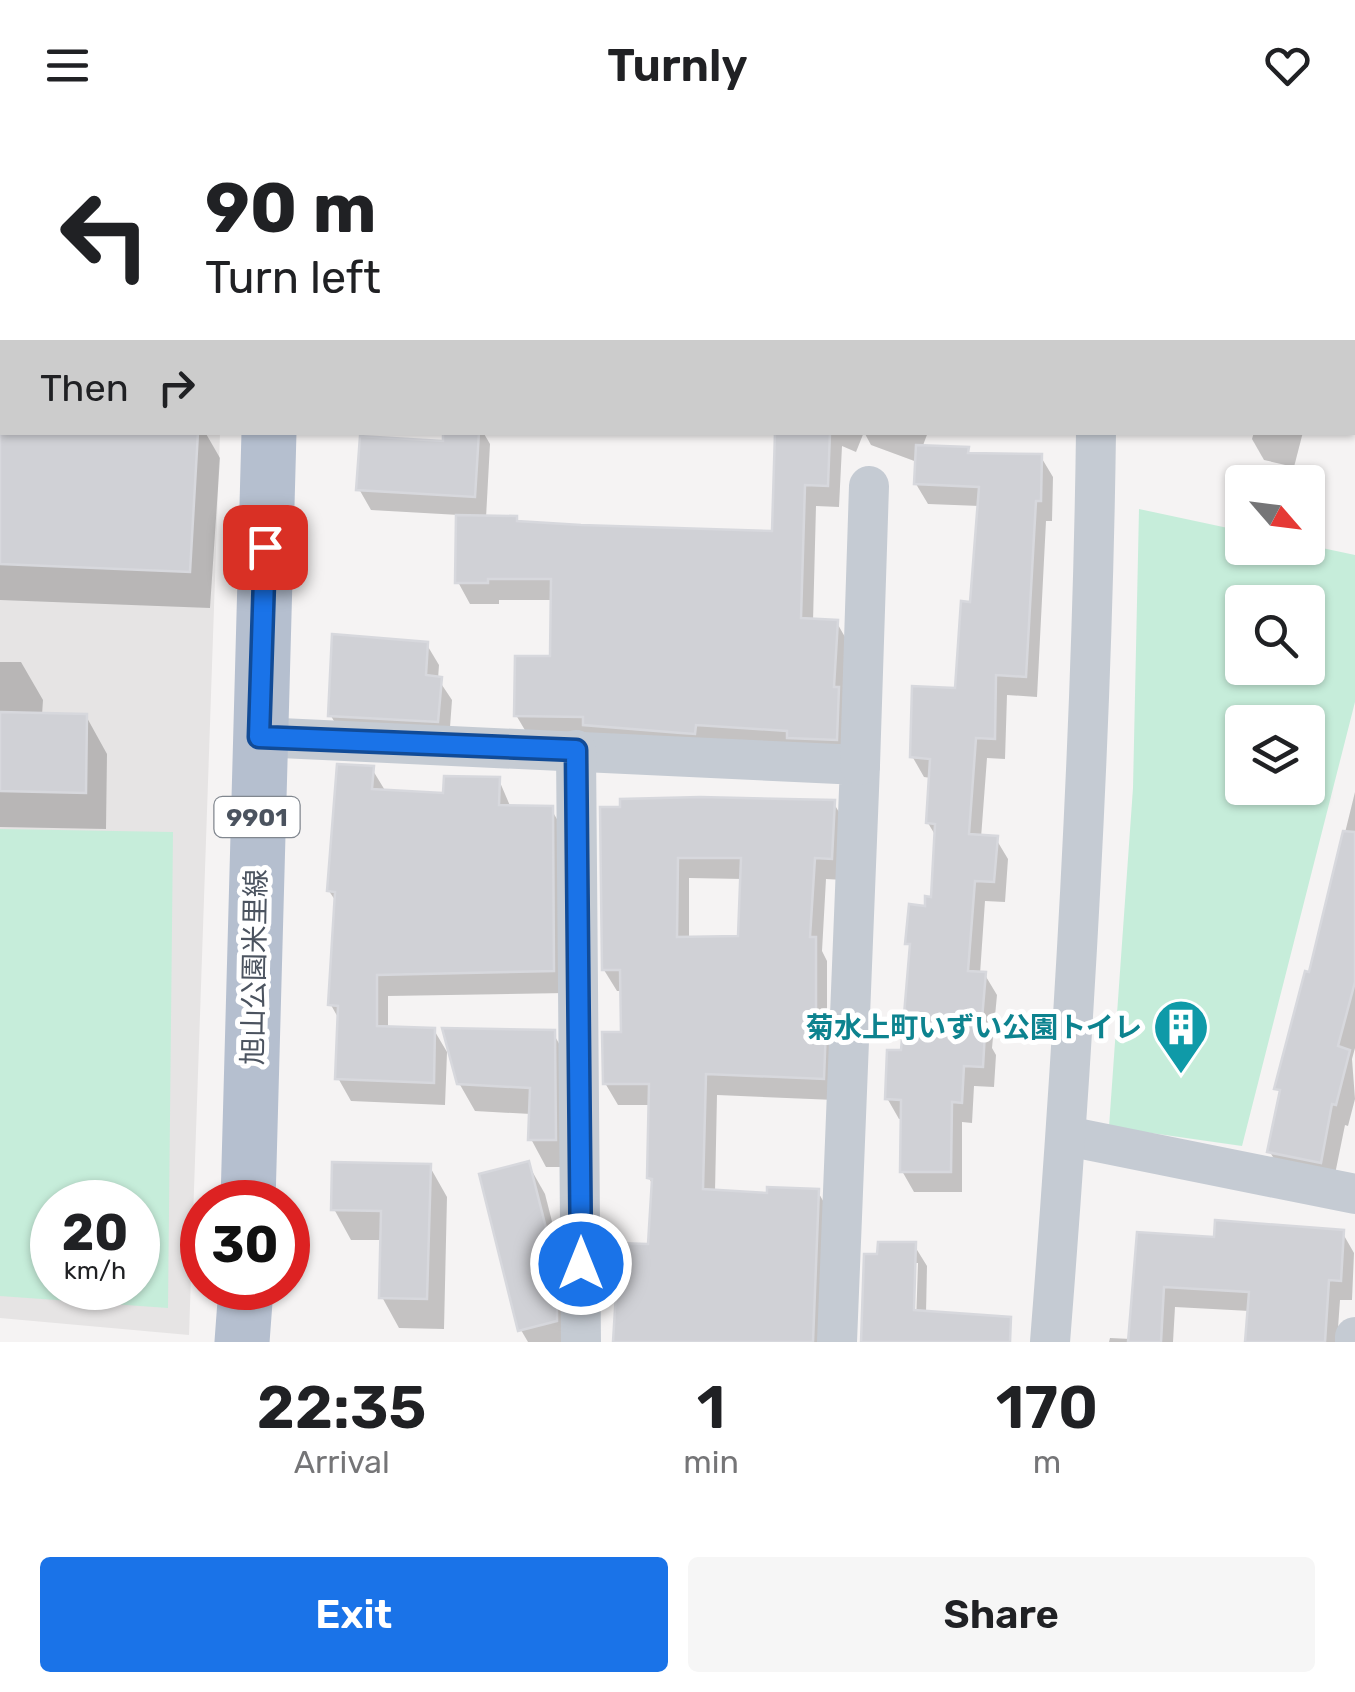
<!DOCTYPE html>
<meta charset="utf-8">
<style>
:root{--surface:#fff;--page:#f6f6f6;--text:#202124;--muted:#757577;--accent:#1a73e8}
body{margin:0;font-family:Rubik,"Noto Sans JP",sans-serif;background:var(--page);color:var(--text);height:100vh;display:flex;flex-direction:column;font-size:38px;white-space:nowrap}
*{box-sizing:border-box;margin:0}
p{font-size:32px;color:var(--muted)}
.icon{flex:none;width:55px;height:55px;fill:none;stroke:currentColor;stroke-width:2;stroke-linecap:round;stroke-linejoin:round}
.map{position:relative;height:1212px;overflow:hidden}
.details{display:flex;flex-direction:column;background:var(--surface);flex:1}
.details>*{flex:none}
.banner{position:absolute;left:0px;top:0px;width:1355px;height:305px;box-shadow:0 2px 8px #0004;background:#fff;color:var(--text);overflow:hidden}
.needle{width:65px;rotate:118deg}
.controls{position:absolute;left:1225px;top:335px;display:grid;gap:20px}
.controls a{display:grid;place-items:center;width:100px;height:100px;border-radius:10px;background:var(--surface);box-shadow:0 2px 8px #0004;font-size:50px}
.speed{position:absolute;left:30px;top:1050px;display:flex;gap:20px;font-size:50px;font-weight:700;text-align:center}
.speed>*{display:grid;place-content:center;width:130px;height:130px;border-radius:50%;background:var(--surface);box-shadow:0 2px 8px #0004;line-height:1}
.speed small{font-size:25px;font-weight:400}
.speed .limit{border:15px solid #d22;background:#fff;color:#111}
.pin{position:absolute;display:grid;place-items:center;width:85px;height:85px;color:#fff;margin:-42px;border-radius:20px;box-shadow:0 5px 15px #0006}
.me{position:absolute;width:110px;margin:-55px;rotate:0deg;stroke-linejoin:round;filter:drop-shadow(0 0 8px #0008)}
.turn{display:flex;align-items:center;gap:35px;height:210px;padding:0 40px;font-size:45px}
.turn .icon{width:130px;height:130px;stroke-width:2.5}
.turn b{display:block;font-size:70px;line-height:85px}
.then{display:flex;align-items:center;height:95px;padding:0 40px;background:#0003;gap:20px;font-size:38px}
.eta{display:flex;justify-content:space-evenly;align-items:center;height:170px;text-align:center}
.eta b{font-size:60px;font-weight:600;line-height:70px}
.button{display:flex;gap:20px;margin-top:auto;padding:20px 40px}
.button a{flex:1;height:115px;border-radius:10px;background:var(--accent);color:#fff;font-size:40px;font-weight:600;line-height:115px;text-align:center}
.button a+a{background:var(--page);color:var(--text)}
header{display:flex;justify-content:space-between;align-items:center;height:130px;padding:0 40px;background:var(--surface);font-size:45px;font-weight:600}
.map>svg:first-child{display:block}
.education{fill:#e6e4e4;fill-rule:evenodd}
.green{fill:#c6edda;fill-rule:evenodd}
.shadow{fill:#0003;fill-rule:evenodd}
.building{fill:#d0d1d6;stroke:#d7d8dd;stroke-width:2.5;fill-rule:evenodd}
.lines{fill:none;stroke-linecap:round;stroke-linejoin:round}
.highway-casing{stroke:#7a8aa9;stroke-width:60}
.path{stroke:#80c9af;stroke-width:6;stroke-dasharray:8 5;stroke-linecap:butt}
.street{stroke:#c5cbd3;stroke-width:40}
.primary{stroke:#b5bfcf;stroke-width:55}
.highway{stroke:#8f9fbd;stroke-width:55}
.route-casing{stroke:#114b97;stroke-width:25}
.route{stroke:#1a73e8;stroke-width:18}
.labels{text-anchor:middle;stroke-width:10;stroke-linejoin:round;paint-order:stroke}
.shield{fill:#fff;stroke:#81878f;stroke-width:2.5}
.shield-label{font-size:25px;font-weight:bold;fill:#4b535f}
.street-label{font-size:28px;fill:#4b535f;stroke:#fff}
.culture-label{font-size:28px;font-weight:bold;fill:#0d838f;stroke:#fff;text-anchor:end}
</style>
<header><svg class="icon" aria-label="menu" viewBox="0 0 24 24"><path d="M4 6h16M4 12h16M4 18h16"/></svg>Turnly<svg class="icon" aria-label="heart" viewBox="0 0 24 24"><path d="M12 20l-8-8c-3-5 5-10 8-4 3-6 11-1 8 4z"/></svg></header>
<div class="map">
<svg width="1355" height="1212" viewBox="0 0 1355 1212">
<rect width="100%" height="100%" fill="#f5f3f3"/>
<path class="education" d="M0,133l2,169 218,1 -31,902 -189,-17zM52,1072h86v86h-86z"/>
<g class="green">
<path d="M1139,379l103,22v17h66v-3l47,10v147l-113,444 -133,-19 24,-339zM1242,472h66v66h-66zM1242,592h66v66h-66z"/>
<path d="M0,699l173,3 -5,476 -168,-12zM52,1072h86v86h-86z"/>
</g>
<g class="shadow">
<polygon points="689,0 738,0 739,2 689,2"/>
<polygon points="1262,0 1355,0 1355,43 1352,2"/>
<polygon points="2,139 2,274 0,276 0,140"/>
<polygon points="1352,146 1355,146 1355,266 1352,265"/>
<polygon points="0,286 2,302 205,302 220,328 210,478 0,470"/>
<polygon points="446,302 483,302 490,314 486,388 516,389 519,393 774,403 777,302 864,302 856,322 842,316 839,377 816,376 813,492 837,493 849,514 848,631 529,607 516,585 552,529 554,470 499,470 499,474 470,474 458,452 459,385 371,380 359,359 445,314"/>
<polygon points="864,302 928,302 922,318 967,319 971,326 1041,327 1053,347 1052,391 1046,391 1037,567 1007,565 1005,629 987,628 981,708 996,709 1008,729 1005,772 985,771 980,844 985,845 997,865 992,918 996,925 994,957 974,956 972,993 962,992 962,1062 914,1062 902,1041 903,989 899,989 887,968 903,923 912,821 908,813 933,770 937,708 928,693 931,648 924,647 912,626 957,560 973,475 980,376 928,374 916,354 917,332 871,315"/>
<polygon points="1254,302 1303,302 1294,337 1264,330 1252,309"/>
<polygon points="427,515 439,535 438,549 452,570 449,611 343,606 331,586"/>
<polygon points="0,532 21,532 43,570 42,585 86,586 107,624 106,699 0,697"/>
<polygon points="372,639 386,662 446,666 499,650 511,678 551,679 564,701 566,863 388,866 388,899 434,900 447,922 445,975 351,971 338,948 340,891 331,875 337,773 329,761"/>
<polygon points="1355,662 1355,918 1352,929 1355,969 1348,996 1345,995 1333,1054 1283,1044 1270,1022 1281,965 1277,958 1310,845"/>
<path d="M833,672l13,22 -2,56 -18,-1 -4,72 5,10v74l10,16 -2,49 -118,-5 -2,97 54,4 49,-4 12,21 -5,129h-209l35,-95 3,-60 -5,-9 2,-73h-33l-13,-22 18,-49v-43h-6l-13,-21 -1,-161zM689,748l54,1 -3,60h-51z"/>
<polygon points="553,903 569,931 570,1037 546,1037 531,1009 531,984 475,981 459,953"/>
<polygon points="528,1034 545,1064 573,1174 573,1212 528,1212 521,1200"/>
<polygon points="430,1037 447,1067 444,1199 399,1198 382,1167 383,1110 351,1110 334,1079"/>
<polygon points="1342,1102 1354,1123 1352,1170 1340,1170 1337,1212 1248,1212 1250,1181 1175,1177 1173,1212 1109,1212 1110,1208 1131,1209 1139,1104 1217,1110"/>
<path d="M880,1114l34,1 13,21 -1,48 49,3 12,25h-124l4,-86 12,1zM913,1133h5l-2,60h-5z"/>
</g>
<g class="building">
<polygon points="0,302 198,302 190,442 0,434"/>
<polygon points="443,302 479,302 475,367 356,360 360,306 443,311"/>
<polygon points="775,302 830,302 828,356 805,355 801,488 838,490 834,557 839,557 837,610 787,608 787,601 696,595 695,604 681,603 583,595 583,587 514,586 515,526 550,526 551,449 488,449 488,453 455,453 456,385 517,386 517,391 581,395 772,401"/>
<polygon points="916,315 969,317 968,323 1042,324 1041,371 1036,371 1026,547 996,545 995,609 976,608 969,704 998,706 994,752 975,751 968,841 986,842 981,901 985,902 983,937 964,936 962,973 952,972 951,1042 900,1042 901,970 885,969 887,920 901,920 910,814 905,814 909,774 925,776 925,766 931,767 935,694 926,693 930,629 910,627 912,556 955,558 961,471 970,472 979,357 914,354"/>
<polygon points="332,504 428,512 426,545 442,547 438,592 328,586"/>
<polygon points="0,582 87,584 86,663 0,661"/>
<polygon points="337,634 374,636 372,659 443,663 444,646 500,647 499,675 553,676 554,841 377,845 377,896 435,898 434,953 335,949 338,876 328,875 335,762 327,761"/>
<path d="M700,667l135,3 -3,59 -17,-1 -5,79h6v90h10l-2,52 -118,-5 -3,115 64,4v-6l52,2 -6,153h-200l6,-99 29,1 4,-65 -5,-1 2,-94h-46l-1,-52h19l-1,-62h-18l-2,-163h20v-8zM678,728h63l-3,78 -61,1z"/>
<polygon points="1343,701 1355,702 1355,852 1338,916 1350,920 1336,975 1332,974 1321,1033 1267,1022 1280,960 1274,959 1305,841 1309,842"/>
<polygon points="442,898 555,900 556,1010 528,1010 530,958 457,954"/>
<polygon points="529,1031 557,1141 557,1191 518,1201 479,1044"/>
<polygon points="332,1032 431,1034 427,1169 379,1168 381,1081 331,1080"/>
<polygon points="1215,1090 1344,1100 1341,1151 1329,1150 1325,1212 1245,1212 1249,1162 1164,1157 1161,1212 1128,1212 1137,1102 1214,1107"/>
<polygon points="878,1112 916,1112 914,1180 1011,1187 1010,1212 861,1212 864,1124 877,1124"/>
</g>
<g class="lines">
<g class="highway-casing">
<polyline id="highway" points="36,2 41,0"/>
</g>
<g class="path">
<polyline points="174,0 176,2"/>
<polyline points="158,2 162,0"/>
</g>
<g class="street">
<polyline points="1099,2 1099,0"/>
<polyline points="1352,56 1355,56"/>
<polyline points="259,607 860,635 837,1212"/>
<polyline points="576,620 581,1212"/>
<polyline points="860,635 869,356"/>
<polyline points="1067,1006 1355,1064"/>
<path d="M1050,1212c24,-303 42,-606 46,-910"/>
<polyline points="1355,1212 1355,1207"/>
</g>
<g class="primary">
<polyline points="267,0 267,2"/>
<polyline points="248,1072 269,302"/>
<polyline points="242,1212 246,1158"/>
</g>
<use href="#highway" class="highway"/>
</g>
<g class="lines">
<g class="route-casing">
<polyline id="route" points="265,417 259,607 576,620 581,1134"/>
</g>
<use href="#route" class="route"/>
</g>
<defs>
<g id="building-pin" transform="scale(2.875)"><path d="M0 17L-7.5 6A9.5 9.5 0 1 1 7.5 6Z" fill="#0f9aa8" stroke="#fff"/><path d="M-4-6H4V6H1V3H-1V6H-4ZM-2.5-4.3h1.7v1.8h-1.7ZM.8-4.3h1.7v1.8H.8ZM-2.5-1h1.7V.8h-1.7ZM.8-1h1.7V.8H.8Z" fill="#fff"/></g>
</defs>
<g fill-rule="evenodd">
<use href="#building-pin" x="1181" y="897"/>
</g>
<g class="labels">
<rect class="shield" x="214.5" y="667" width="85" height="40" rx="8"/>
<g class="shield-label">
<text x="257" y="696">9901</text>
</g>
<g class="street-label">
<text transform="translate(254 837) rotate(-89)" y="10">旭山公園米里線</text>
</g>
<g class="culture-label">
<text x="1142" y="907">菊水上町いずい公園トイレ</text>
</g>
</g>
</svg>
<div class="controls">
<a><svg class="needle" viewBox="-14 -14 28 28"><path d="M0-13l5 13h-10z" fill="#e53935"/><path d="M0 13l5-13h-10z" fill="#757577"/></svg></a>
<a><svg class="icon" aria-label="search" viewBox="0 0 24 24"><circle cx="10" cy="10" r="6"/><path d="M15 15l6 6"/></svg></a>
<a><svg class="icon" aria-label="layers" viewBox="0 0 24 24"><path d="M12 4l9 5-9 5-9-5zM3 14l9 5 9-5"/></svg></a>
</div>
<div class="speed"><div>20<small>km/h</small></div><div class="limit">30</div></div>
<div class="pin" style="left:265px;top:417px;background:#d93025"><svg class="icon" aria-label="arrive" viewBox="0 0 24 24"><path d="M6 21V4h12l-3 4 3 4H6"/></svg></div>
<svg class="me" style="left:581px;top:1134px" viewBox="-20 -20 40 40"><circle r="17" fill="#1a73e8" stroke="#fff" stroke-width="3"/><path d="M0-11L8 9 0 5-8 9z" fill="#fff"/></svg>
<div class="banner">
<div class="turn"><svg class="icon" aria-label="left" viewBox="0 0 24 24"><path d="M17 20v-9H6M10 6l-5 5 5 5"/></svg><div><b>90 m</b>Turn left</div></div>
<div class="then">Then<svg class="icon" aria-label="right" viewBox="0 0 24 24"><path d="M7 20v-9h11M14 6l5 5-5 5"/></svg></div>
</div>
</div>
<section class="details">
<div class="eta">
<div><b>22:35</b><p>Arrival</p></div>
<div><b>1</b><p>min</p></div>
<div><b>170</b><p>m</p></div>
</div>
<div class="button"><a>Exit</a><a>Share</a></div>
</section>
